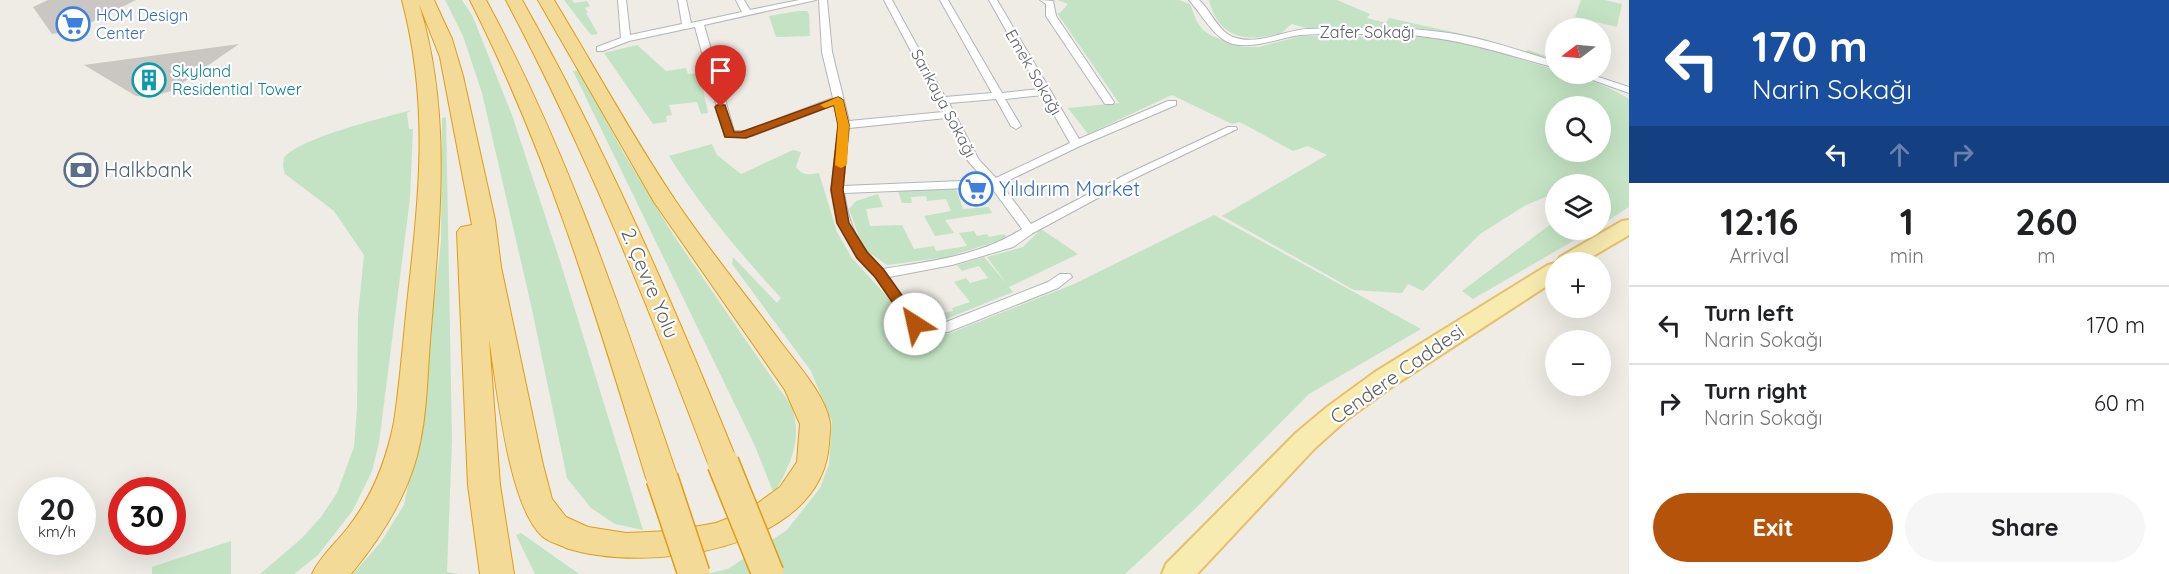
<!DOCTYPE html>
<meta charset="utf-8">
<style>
:root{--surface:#fff;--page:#f6f6f6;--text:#202124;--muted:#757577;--line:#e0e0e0;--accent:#b45309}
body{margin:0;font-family:Quicksand,sans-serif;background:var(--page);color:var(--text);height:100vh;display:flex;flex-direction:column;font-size:22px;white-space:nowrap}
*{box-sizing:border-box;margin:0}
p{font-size:20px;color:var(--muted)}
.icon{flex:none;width:33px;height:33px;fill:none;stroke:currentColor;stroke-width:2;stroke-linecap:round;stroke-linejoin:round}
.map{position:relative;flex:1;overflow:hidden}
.panel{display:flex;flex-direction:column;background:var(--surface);width:540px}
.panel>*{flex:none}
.guide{background:#1a4fa0;color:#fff;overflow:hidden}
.needle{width:39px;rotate:254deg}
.tools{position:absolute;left:1545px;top:18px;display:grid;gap:12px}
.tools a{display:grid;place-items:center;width:66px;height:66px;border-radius:50%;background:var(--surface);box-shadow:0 6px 24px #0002;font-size:30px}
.speed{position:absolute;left:18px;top:477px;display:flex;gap:12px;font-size:30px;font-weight:700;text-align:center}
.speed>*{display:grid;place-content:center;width:78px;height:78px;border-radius:50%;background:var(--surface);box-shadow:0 6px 24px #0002;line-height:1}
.speed small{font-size:15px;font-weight:400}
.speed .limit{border:9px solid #d22;background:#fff;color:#111}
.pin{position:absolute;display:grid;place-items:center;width:51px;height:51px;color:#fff;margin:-62px -26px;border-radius:50% 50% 50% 0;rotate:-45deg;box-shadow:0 0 6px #0007}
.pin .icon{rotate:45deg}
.me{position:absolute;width:66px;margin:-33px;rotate:325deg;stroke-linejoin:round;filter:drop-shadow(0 0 4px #0008)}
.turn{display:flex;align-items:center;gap:21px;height:126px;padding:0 24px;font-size:27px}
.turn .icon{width:78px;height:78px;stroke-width:2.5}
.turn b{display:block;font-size:42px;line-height:51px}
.lanes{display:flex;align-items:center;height:57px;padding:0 24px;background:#0003;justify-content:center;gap:30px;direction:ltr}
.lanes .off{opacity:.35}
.eta{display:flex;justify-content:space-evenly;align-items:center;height:102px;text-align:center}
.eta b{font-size:36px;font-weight:700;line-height:42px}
.cta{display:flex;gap:12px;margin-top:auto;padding:12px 24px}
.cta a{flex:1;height:69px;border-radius:36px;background:var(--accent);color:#fff;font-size:24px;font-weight:700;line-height:69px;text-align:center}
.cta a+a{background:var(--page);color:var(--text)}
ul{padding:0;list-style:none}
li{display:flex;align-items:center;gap:18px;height:78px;padding:0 24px;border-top:2px solid var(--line)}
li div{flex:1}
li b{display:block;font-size:22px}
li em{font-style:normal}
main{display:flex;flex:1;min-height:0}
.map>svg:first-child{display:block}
.green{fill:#c4e3c4;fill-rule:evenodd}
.building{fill:#cac7c2}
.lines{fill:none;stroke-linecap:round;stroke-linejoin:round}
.minor-casing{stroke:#b2b5b9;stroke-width:2}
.primary-casing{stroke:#e5c067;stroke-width:4}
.motorway-casing{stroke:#df9d14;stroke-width:2}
.minor{fill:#fff;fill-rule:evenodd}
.primary{fill:#f8ebb0;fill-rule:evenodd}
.motorway{fill:#f3db97;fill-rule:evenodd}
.motorway-bridge-casing{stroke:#df9d14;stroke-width:34;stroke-linecap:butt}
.motorway-bridge{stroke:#f3db97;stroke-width:31}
.route{fill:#b45309;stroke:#753606;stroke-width:1.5}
.slow{fill:#f59e0b}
.labels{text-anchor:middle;stroke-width:4.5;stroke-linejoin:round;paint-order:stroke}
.far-shop-label{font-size:16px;fill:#366cbe;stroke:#fff;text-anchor:start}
.far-street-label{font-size:16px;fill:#5d6064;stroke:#fff}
.far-culture-label{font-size:16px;fill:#0d838f;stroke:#fff;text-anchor:start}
.service-label{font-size:20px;fill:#4e5e75;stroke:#fff;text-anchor:start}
.shop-label{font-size:20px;fill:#366cbe;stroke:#fff;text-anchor:start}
.street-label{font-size:20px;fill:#5d6064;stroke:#fff}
</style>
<main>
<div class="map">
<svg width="1629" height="574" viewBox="0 0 1629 574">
<rect width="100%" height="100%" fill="#eeece5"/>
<g class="green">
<polygon points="445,0 462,0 473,17 512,115 560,261 643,530 615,524 591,508 567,478 531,305 482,93 463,36"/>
<polygon points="564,0 572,0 574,3 587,1 590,6 585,8 588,13 586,13 598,34 591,35"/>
<path d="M1057,0h122l11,4 7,18 6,8 9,6 31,11h16l42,-11 132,1 50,10 72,23 1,4c24,0 52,12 73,25v108l-28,18v-34l3,-4 -14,-7 -11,4h-23l-1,9 -29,12 -46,29 -57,57 -15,-7 -6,9 -48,-3 -132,-74 105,-61 -19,-9 -15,5 -53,-29 -8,2 -60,-29 -84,39 -20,-26 51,-5 -62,-90h3l8,-9zM1556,106h44v46h-44z"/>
<path d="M1209,0h128l33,14 -3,4 19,5 3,-5 96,21 40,13 3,-2 27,9v4c-43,-13 -89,-31 -134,-34 -42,-3 -89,9 -129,-5 -4,2 -7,7 -11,9 -3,2 -10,2 -14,3 -31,6 -51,-6 -58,-36z"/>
<polygon points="1581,0 1605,0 1622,4 1617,27 1575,17"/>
<polygon points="798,11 807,11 809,14 810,36 776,37 769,16"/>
<polygon points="637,45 666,71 686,68 688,74 700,73 708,113 701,114 697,102 669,105 672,115 666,116 667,122 653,124 604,53"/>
<path d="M579,70l44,82 49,81 120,174c11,34 -2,58 -18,87l-19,-48 -182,-375z"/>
<path d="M412,110l-5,3 2,16h4l-3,69 -31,245 -7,28 -19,39 -35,45 -24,19h-34l42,-36 19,-21 16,-24 17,-46 3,-38 1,-94 6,-60 -30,-44 -49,-37 -2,-8 1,-8c14,-20 102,-41 128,-48z"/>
<polygon points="446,117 452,440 447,572 459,574 353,574 381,542 404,505 419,431 441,242 442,118"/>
<path d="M712,144l5,11 24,19 52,-24 8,2 -5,15c7,9 12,8 23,6l18,59 15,26 68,75 28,1 126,-50 140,-69 207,114 -112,65 -113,114 -71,66h-419l22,-5 59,-39 33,-42 9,-24 3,-42 -21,-51 -79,-107 1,-7 44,46 4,-5c-43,-47 -78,-88 -112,-142z"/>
<polygon points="956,189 963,209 989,207 992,213 945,220 954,233 935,236 924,216 951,211 946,199 927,201 926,196 911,197 912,203 902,203 898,191"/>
<polygon points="878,194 883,207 866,209 870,226 902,225 914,249 934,246 936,251 967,246 959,233 974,231 977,236 987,234 989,237 1004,234 1008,238 947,257 887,265 863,248 849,209 856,201"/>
<polygon points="1555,221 1556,230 1592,230 1473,299 1462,291"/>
<polygon points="1041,229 1078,254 1009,287 1013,292 946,319 930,318 929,314 935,312 938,314 953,311 952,308 970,302 954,282 966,278 970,283 988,278 979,266 962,271 957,265 984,257 1006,283 987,257 1023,247"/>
<polygon points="521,533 579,574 535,574 516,535"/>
<polygon points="231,541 231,574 152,574 152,567"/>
</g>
<g class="building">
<polygon points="48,0 136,0 74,31 52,34 33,7"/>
<polygon points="239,44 171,91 151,97 136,96 84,65"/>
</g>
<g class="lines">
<g class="minor-casing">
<g id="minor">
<path d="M618,0h8l4,35 52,-11 -4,-24h8l5,23 51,-11 -6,-12h8l6,10 49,-10h17l-112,25 30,106h12l87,-33 -11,-46 -3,-52h8l5,52 17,69 94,-9 -59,-112h8l53,97 47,-4 -52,-93h8l54,93 37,-4 -50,-89h8l82,139 89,-38h8v4l-96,41 -79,38 30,40 94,-49 103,-48h8l1,2 -104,50 -100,54 -20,14 -61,18 -63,12 31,44 6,3 20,-2 102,-40 12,-8h10l2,3 -14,11 -110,44 -24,2 -14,-7 -35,-50 -18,-19 -20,-35 -6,-33 8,-65 -5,-20 -82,31 -27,1 -30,-110 -66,14 -26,10h-6v-4l24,-9zM1043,95l27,48 -74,35 -17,-18 -30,-57 47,-4 15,27 5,3 5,-3 -16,-27zM946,118l22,43 17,19 -142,6 6,-58zM991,187l31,42c-41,27 -92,32 -139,40 -26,-26 -33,-40 -39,-76z"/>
<polygon points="1040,0 1053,1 1056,16 1114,102 1113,104 1105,104 1046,16 1046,4"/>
<path d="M1189,0h10l3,3c11,12 18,31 34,35 23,7 49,-8 72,-9 44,-1 89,-3 133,3 39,5 77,18 115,30v6c-62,-17 -109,-34 -174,-34 -27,0 -55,-1 -82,1 -22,3 -44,14 -67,9 -19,-5 -31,-30 -44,-44z"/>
<polygon points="1576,74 1589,74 1629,87 1629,93"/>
</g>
</g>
<g class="primary-casing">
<g id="primary">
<polygon points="1629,220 1629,235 1583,262 1557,262 1560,257 1622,221"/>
<polygon points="1556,263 1556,280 1393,386 1345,421 1314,449 1197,574 1162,574 1166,564 1296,433 1327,407 1375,372 1548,265"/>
</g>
</g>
<g class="motorway-casing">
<g id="motorway">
<path d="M402,0h32l18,39 11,37 32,144 6,47 42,198 9,34 14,18 22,10 38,6 45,-2 45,-8 31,-12 33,-24 17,-25 3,-38 -15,-34 -131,-188 -116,-202h16c40,66 78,136 121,200 33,49 72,96 107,144 16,21 44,52 48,79 1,7 -1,14 -1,21 -7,107 -183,130 -263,104 -7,-4 -18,-6 -24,-12 -34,-31 -45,-150 -53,-197l11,146 14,89h-34l-12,-89 -11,-253 4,-5 11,-2 -32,-168 -21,-53c33,108 21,214 12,325 -4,42 -3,85 -14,127 -12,44 -37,83 -66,118h-39c8,-17 22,-29 34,-44 26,-32 40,-68 48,-108 6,-40 9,-79 13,-118 12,-107 23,-198 -5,-304z"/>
<path d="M470,0h16c83,153 136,314 192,478l-5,9 -11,4 -11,-4 -5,-9c-50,-164 -98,-324 -176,-478z"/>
<path d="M506,0h16c84,149 152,305 216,463l-4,9 -11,4 -11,-4 -4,-9c-60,-158 -123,-314 -202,-463z"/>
</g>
</g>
<use href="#minor" class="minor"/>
<use href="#primary" class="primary"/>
<use href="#motorway" class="motorway"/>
<g class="motorway-bridge-casing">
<g id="motorway-bridge">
<polyline points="723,463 768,574"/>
<polyline points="662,478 694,574"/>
</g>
</g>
<use href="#motorway-bridge" class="motorway-bridge"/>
</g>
<polygon class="route" points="838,97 843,100 849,125 843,190 849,223 867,252 884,270 920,321 922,324 920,328 910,328 875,277 857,258 837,223 831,190 838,125 834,105 746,138 725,137 715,107 717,105 725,105 734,132 741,132"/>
<polygon class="slow" points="838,97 843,100 849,125 847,165 841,168 835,165 838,125 834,105 825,108 820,105"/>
<defs>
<g id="supermarket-ring" transform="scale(1.725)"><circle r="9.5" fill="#fff" stroke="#3f7fe0" stroke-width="1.5"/><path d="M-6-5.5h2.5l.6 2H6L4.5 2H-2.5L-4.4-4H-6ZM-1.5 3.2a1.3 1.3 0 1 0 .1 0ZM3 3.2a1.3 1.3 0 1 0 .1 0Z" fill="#3f7fe0"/></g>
<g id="building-ring" transform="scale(1.725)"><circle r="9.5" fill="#fff" stroke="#0f9aa8" stroke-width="1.5"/><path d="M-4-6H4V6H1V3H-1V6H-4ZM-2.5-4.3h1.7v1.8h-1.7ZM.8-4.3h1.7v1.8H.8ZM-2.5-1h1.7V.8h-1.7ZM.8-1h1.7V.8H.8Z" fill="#0f9aa8"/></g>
<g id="bank-ring" transform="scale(1.725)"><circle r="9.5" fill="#fff" stroke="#5c6f8a" stroke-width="1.5"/><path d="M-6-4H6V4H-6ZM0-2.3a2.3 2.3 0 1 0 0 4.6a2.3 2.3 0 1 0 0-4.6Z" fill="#5c6f8a"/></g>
</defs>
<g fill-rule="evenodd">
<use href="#supermarket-ring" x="73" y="24"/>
<use href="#building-ring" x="149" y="80"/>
<use href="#bank-ring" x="81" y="170"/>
<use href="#supermarket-ring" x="976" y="189"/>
</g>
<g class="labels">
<g class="far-shop-label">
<text x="96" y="21">HOM Design<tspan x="96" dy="18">Center</tspan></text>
</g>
<g class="far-street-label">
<text x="1367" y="38">Zafer Sokağı</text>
<text transform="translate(1034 72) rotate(60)" y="6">Emek Sokağı</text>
<text transform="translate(944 103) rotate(62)" y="6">Sarıkaya Sokağı</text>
</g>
<g class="far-culture-label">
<text x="172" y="77">Skyland<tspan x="172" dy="18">Residential Tower</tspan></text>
</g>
<g class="service-label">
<text x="104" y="177">Halkbank</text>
</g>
<g class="shop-label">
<text x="999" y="196">Yılıdırım Market</text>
</g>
<g class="street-label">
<text transform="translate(650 283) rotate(67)" y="7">2. Çevre Yolu</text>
<text transform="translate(1397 374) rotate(-35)" y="7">Cendere Caddesi</text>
</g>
</g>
</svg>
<div class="tools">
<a><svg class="needle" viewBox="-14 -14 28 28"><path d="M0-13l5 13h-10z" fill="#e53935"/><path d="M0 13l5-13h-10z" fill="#757577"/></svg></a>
<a><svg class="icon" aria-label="search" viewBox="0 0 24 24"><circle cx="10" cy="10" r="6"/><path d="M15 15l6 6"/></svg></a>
<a><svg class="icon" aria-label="layers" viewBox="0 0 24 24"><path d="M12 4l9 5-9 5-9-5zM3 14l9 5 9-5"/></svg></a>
<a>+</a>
<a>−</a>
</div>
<div class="speed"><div>20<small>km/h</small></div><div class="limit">30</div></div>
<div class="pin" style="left:721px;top:107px;background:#d93025"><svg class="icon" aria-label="arrive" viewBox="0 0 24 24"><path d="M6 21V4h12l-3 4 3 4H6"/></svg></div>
<svg class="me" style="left:915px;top:324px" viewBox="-20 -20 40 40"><circle r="19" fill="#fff"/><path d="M0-13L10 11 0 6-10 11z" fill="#b45309"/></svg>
</div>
<section class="panel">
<div class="guide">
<div class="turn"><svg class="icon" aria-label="left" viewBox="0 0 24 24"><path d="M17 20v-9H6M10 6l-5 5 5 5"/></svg><div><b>170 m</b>Narin Sokağı</div></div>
<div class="lanes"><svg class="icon" aria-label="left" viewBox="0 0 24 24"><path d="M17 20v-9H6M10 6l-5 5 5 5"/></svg><svg class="icon off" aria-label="ahead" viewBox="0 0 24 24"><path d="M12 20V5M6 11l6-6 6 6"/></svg><svg class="icon off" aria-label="right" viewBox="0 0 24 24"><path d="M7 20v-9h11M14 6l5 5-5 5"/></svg></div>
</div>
<div class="eta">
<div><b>12:16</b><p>Arrival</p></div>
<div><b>1</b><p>min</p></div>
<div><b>260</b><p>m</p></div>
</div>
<ul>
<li><svg class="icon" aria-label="left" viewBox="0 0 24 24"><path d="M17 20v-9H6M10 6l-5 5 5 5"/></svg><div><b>Turn left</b><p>Narin Sokağı</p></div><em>170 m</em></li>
<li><svg class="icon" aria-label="right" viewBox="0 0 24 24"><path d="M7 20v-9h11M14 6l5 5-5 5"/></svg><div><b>Turn right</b><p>Narin Sokağı</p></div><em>60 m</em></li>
</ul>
<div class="cta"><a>Exit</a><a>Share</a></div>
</section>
</main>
